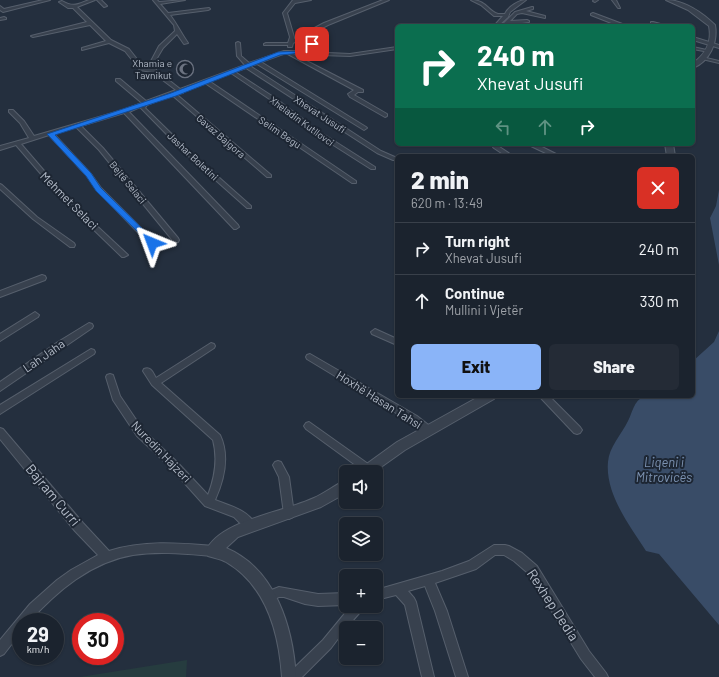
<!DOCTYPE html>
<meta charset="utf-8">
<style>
:root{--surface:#1b232e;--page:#242b36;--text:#f1f3f6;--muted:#a0a4aa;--line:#39404a;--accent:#8ab4f8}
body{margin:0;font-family:Barlow,sans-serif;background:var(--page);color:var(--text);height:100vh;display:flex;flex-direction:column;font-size:15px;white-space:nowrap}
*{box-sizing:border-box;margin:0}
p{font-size:13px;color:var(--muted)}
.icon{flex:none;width:22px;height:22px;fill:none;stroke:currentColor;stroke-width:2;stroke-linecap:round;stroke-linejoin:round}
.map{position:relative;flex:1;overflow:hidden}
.drawer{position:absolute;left:395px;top:154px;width:300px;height:244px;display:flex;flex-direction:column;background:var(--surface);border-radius:6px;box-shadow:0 1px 3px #0004,0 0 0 1px var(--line)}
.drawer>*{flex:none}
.top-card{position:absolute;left:395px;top:24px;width:300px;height:122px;border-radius:6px;box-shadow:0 1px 3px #0004,0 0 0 1px var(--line);background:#0b6e4f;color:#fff;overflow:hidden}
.buttons{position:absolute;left:339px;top:465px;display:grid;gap:8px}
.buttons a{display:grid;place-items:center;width:44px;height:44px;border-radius:6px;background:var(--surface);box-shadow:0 1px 3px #0004,0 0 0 1px var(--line);font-size:20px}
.speed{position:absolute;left:12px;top:613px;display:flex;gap:8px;font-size:20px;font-weight:700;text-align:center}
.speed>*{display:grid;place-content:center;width:52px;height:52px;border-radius:50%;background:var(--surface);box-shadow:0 1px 3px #0004,0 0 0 1px var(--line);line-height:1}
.speed small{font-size:10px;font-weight:400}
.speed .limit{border:6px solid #d22;background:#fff;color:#111}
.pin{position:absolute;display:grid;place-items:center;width:34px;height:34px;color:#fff;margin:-17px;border-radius:8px;box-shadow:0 2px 6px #0006}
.me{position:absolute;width:44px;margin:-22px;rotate:316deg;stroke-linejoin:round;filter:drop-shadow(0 0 3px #0008)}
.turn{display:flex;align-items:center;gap:14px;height:84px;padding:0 16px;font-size:18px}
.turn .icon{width:52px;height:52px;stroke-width:2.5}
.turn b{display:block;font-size:28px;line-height:34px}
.lanes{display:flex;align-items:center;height:38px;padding:0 16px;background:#0003;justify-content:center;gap:20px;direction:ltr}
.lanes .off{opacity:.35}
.round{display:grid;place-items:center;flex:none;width:42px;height:42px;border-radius:6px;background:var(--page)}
.summary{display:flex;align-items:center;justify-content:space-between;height:68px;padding:0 16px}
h1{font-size:24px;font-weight:800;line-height:30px}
.cta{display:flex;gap:8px;margin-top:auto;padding:8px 16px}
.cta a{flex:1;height:46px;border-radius:6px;background:var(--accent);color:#111;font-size:16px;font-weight:800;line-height:46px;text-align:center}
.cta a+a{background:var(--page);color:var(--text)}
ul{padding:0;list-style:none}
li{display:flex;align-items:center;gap:12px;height:52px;padding:0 16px;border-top:1px solid var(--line)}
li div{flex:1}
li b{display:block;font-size:15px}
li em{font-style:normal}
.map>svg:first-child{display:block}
.green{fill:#263c3f}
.water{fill:#394c67}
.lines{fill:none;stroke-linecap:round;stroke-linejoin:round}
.minor-casing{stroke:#565f6c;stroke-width:2}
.tertiary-casing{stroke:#565f6c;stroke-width:2}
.minor{fill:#38414e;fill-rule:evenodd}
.tertiary{fill:#38414e;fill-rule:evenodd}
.route{fill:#1a73e8;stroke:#114b97}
.labels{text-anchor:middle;stroke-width:4;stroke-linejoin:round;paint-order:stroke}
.far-poi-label{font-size:10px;fill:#b4bcc9;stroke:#1d2633;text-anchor:end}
.far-street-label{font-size:10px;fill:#b4bcc9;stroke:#1d2633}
.street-label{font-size:12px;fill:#b4bcc9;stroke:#1d2633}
.water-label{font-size:13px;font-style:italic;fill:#7c92b1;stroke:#1d2633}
.near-street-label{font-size:14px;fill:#b4bcc9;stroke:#1d2633}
</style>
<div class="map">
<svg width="719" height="677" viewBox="0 0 719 677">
<rect width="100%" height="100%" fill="#242f3e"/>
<polygon class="green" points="187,660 186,677 80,677"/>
<g class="water">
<polygon points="719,190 719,265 710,218 716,206"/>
<path d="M719,331v294l-60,-71 -13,-3c-16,-25 -41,-57 -38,-89 1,-15 13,-27 20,-41 5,-9 6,-23 19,-25 14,-3 32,0 46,0v-35l21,-19z"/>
</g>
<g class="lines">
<g class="minor-casing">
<g id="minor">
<polygon points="43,0 50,0 3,12 0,10 0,6 4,9"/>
<path d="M89,0h6l-18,7 34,33 18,9 15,19 7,1 -1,-6 9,-17 16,-15 -1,-6 -21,-25h4l2,2 26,-2 -25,4 8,9 41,-5 1,1 -2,1 -38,5c7,9 11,18 18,28l-4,1 -7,-10 -14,14 -9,15 2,7 24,19 65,-24 -8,-9 -1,-13 2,-1 2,1 1,13 8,7 35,-12h16l23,-15h2v2l-19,14 44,2 47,-7v2l-47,7 -57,-2 70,36v2h-5l-4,3 33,19v2l-2,1 -35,-20 -2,-3 6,-4 -68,-37 -25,9 105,65 1,1 -3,2 -107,-66 -7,2 131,85 16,7v2h-4l-16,-7 -131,-85 -11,4 40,26 45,34 55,35v2h-4l-55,-35 -45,-34 -40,-27 -22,8 147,100v2h-4l-147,-100 -22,8v2l-7,1 95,81v2h-4l-95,-82 -25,10 -2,3 43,42 63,56v2h-4l-63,-56 -44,-45 -11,5 109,113 1,2 -3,2h-2l-110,-116 -43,13 22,22 75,90 1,2 -1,2h-4l-75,-92 -23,-23 -22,7 37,40 10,14 53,53 1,2 -1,2h-4l-53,-55 -10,-14 -38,-41 -28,9 49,57 58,54 -4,2h-2l-56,-54 -50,-58 -16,5v-4l29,-8 -9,-15 -11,-11v-2h4l11,11 10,15 89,-26 19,-7 -26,-22v-2h4l26,22 30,-11 -24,-18 -12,-2 -15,-19 -16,-8 -27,7v-2l24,-7 -16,-16 -57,12 -2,-1 56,-14 -14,-14h-5l-9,-6 3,-1c12,7 16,3 27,-1z"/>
<polygon points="97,0 101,0 107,6 104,7"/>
<polygon points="293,0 311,0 295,3 287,13 294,37 294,39 324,23 383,0 389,0 328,25 293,43 292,47 288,47 288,45 264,45 264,44 266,43 288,43 290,37 283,13"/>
<path d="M471,0c15,0 17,11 27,14 2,0 4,0 7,0 3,-7 14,-14 21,-14l-16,12 -2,5 -10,9h-4l9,-10h-9l-13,-11z"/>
<polygon points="594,0 598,0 595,2 593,1"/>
<polygon points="612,0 616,0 620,8 618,8"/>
<polygon points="532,7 533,7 533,9 526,11 545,16 545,18 522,13 517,14 510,21 527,20 529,21 529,22 501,26 515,12"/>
<polygon points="593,13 625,25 625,26 619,26 591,15 591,14"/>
<polygon points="4,17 6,18 6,19 0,20 0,18"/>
<polygon points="653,22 664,25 664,26 658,26 651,24 651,22"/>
<polygon points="693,37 719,45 719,48 693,40"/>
<polygon points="693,47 711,51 709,52 693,49"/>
<polygon points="702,57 719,61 719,63 702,59"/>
<polygon points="531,144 536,144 560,156 552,156 531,146"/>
<polygon points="496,145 498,146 513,156 506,156 494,148 493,147"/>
<polygon points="0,184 2,185 37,217 74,243 75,245 74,247 70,247 33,219 0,189"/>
<polygon points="42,275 45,276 46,278 45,280 0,297 0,291"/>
<polygon points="35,312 39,315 38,317 0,341 0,334"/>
<polygon points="89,323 92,324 93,326 92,328 0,391 0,382 58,342"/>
<polygon points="375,329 397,339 397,345 372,334 371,332"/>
<path d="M211,343l3,1 1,2 -1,2 -53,35 59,52c10,21 4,45 -5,65 15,6 34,10 41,26l-1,4 -4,1 -4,-1 -13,-13 -29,-11 -35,-39 -33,-31 -24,-36 -7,-23 1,-2 3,-1 3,1 7,21 23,34 33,31 32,34c7,-18 10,-36 5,-55l-61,-55 -9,-14 1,-2c7,-3 9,4 12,9z"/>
<polygon points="91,349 94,350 95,352 94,354 0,414 0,405"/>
<path d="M310,354l107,62 14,11 2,3 -2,3c-7,2 -15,-7 -20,-11l-104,-63 -1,-2 1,-2z"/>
<polygon points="539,396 549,396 580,427 582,430 580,433 577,434 574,433"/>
<polygon points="309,422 371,466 373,469 371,472 365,472 306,429 304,426 306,423"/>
<path d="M0,428l3,1 80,94 26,28c34,-11 69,-8 104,-5l4,1 1,4 -1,4 -4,1c-26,-2 -53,-5 -80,-1 -42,7 -76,36 -104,67h-8v10l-17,22 -4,2v-16l30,-36 27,-24 14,-10 27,-15 -23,-24 -75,-92z"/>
<polygon points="278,461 281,462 289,477 294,514 293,517 289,519 285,517 284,514 279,477 273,465 275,462"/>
<polygon points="494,545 505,545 509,546 522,553 537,566 589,651 606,673 608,677 595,677 581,659 529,574 514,561 504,555 495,555 476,569 435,583 447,611 468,677 456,677 435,611 425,586 408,591 414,598 416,602 434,677 422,677 405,605 396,595 376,600 376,590 442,571 469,561"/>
<polygon points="279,587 318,594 346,593 346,605 318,606 305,604 284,597 279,597 268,602 264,601 263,597 264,593"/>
<polygon points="351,606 364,606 362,610 346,628 331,648 302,677 287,677 289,673 323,640"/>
</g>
</g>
<g class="tertiary-casing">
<g id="tertiary">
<path d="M666,0c18,0 37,13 49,25 3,17 -5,36 -22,43v-5c13,-9 19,-22 16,-37l-21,-16z"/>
<polygon points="665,144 673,144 675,156 667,156"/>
<polygon points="480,396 495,396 494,399 405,450 374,472 359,472 361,468 397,442"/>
<path d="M346,480v13l-25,14 -83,30 -12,11c50,21 67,80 70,129h-14c-3,-44 -15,-91 -56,-115 -5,-3 -12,-4 -18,-6l-2,-5c13,-31 79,-39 108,-53 11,-5 21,-13 32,-18z"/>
</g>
</g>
<use href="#minor" class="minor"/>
<use href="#tertiary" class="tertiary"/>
</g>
<polygon class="route" points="311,43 315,44 303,53 280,55 176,96 55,135 91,173 101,188 155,241 155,244 150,244 96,191 86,176 47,134 171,93 278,52 300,51"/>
<defs>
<g id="mosque-ring" transform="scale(0.9)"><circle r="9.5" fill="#1d2633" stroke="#6b7280" stroke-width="1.5"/><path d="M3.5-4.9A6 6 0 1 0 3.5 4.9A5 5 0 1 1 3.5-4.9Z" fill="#6b7280"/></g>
</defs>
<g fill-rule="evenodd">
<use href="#mosque-ring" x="185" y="69"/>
</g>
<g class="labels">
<g class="far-poi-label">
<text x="172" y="67">Xhamia e<tspan x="172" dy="12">Tavnikut</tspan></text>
</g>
<g class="far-street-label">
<text transform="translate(320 114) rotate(33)" y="4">Xhevat Jusufi</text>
<text transform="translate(302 121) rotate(36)" y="4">Xheladin Kutllovci</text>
<text transform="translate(280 132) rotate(34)" y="4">Selim Begu</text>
<text transform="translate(221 136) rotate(41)" y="4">Gavaz Bajgora</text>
<text transform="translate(193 156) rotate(43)" y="4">Jashar Boletini</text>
<text transform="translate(128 182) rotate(51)" y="4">Bejtë Selaci</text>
</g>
<g class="street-label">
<text transform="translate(69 201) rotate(45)" y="4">Mehmet Selaci</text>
<text transform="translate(44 356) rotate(-35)" y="4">Lah Jaha</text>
<text transform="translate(379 400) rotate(32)" y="4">Hoxhë Hasan Tahsi</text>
<text transform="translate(161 452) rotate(46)" y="4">Nuredin Hajzeri</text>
</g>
<g class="water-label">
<text x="664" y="467">Liqeni i<tspan x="664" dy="15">Mitrovicës</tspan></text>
</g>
<g class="near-street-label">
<text transform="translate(53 495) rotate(50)" y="5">Bajram Curri</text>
<text transform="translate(553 605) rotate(57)" y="5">Rexhep Dedia</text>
</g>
</g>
</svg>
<div class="buttons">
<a><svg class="icon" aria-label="sound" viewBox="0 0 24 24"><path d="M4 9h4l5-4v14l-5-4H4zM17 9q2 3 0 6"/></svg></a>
<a><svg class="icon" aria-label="layers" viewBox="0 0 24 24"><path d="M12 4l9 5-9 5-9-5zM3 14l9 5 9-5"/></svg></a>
<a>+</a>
<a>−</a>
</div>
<div class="speed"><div>29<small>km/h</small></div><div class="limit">30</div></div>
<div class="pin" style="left:312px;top:44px;background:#d93025"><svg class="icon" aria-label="arrive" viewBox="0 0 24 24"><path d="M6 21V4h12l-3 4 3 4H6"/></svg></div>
<svg class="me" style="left:152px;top:243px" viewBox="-20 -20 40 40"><path d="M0-17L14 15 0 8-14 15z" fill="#1a73e8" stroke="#fff" stroke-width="4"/></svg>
<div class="top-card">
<div class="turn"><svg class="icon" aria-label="right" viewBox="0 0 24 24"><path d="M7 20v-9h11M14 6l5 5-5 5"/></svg><div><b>240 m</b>Xhevat Jusufi</div></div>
<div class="lanes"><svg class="icon off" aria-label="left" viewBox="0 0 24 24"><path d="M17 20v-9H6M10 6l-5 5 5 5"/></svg><svg class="icon off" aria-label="ahead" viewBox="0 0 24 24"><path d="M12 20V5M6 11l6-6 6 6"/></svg><svg class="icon" aria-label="right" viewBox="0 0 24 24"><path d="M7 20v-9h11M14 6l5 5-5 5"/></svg></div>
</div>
<section class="drawer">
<div class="summary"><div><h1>2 min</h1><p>620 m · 13:49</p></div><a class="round" style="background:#d93025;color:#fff"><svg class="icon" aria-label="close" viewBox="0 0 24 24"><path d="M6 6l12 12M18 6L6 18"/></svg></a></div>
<ul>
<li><svg class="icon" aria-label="right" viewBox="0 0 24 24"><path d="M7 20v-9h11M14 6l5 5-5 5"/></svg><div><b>Turn right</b><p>Xhevat Jusufi</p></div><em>240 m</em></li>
<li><svg class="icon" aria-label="ahead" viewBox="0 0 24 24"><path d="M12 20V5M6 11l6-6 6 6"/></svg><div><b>Continue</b><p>Mullini i Vjetër</p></div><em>330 m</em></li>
</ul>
<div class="cta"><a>Exit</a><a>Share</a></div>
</section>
</div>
